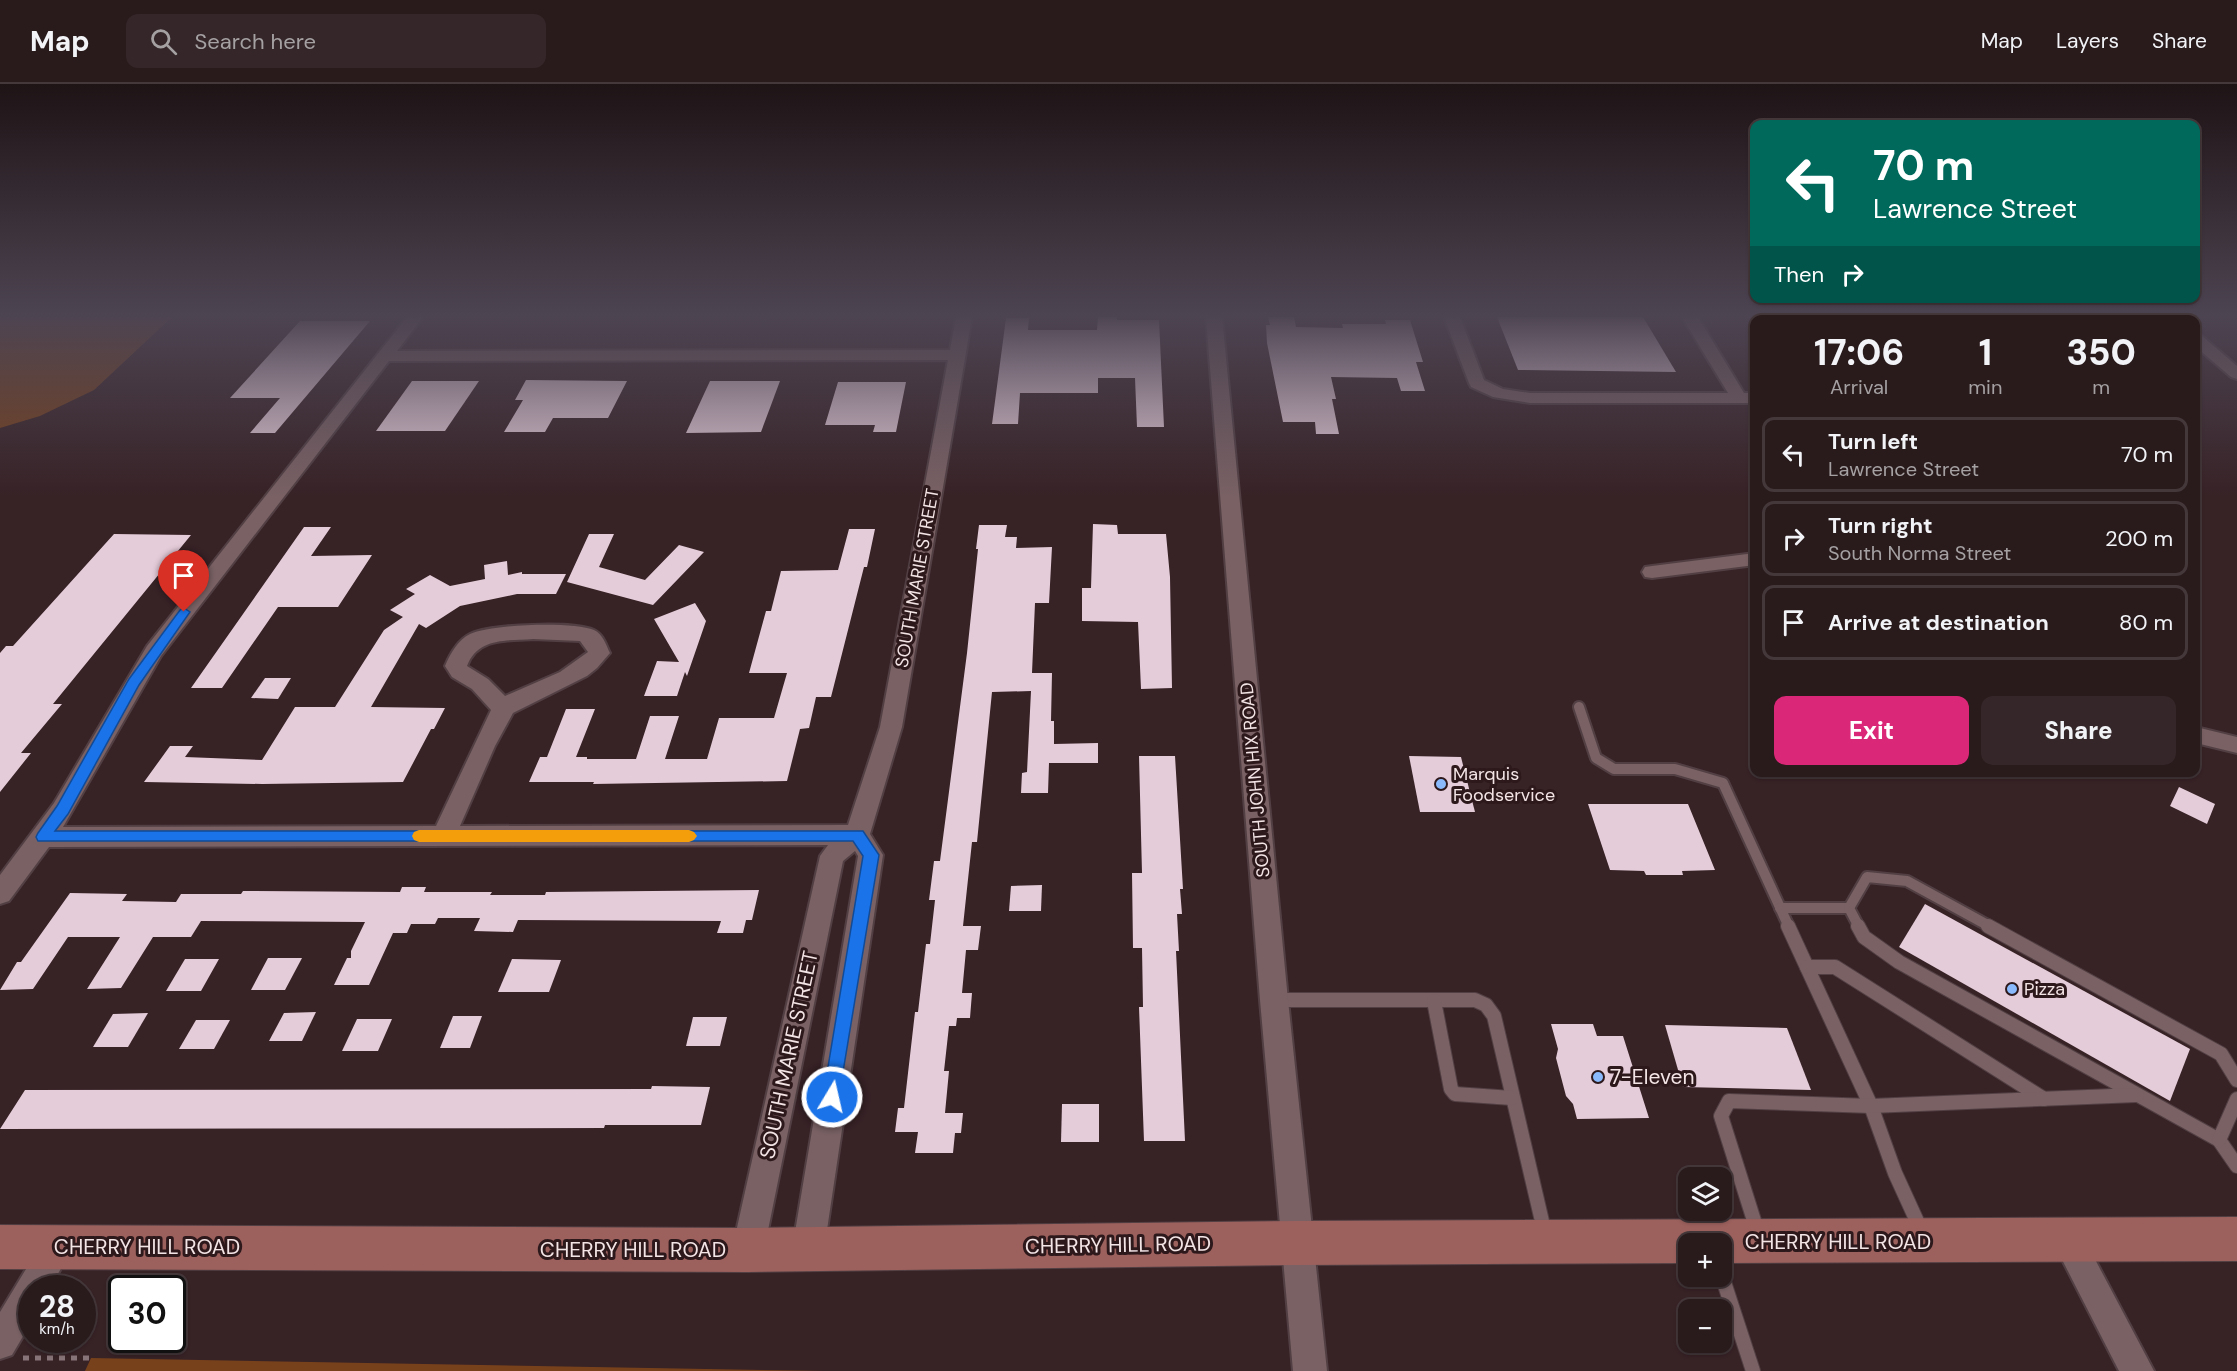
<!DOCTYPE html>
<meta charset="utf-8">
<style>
:root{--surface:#291a1c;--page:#352729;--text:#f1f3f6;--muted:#a5a1a3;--line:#45383b;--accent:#db2777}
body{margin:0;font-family:"DM Sans",sans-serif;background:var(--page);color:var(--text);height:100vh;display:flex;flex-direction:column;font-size:22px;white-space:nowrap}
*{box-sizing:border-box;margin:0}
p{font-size:20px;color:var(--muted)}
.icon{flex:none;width:33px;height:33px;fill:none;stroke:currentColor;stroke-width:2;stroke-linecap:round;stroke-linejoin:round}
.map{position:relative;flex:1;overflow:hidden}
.panel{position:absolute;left:1750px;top:231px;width:450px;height:462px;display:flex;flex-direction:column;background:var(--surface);border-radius:12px;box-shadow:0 2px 4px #0004,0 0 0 2px var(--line)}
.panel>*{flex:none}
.top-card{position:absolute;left:1750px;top:36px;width:450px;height:183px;border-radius:12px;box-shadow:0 2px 4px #0004,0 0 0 2px var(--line);background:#00695c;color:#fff;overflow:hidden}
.tools{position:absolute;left:1678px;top:1083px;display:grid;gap:12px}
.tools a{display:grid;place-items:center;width:54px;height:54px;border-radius:12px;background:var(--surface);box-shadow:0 2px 4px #0004,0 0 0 2px var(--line);font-size:30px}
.speed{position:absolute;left:18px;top:1191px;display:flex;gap:12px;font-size:30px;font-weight:700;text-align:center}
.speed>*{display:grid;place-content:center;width:78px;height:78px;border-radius:50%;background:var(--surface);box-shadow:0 2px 4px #0004,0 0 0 2px var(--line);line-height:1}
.speed small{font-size:15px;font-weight:400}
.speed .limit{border:3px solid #111;border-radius:9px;background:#fff;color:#111}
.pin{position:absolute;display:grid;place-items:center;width:51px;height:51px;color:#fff;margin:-62px -26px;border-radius:50% 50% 50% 0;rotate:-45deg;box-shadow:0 0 6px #0007}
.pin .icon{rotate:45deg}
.me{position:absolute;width:66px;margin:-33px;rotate:9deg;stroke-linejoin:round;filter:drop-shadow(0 0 4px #0008)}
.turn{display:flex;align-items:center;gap:21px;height:126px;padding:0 24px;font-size:27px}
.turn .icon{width:78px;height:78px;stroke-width:2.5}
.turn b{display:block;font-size:42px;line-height:51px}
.then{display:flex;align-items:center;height:57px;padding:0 24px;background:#0003;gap:12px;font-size:22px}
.eta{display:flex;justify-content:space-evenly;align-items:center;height:102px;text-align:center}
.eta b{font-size:36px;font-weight:800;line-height:42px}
.button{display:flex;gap:12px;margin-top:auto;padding:12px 24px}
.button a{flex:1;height:69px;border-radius:12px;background:var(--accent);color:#fff;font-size:24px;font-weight:800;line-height:69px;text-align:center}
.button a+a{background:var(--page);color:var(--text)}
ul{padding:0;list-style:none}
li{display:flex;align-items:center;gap:18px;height:75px;margin:0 12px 9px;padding:0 12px;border:3px solid var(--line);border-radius:12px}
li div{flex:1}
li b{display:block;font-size:22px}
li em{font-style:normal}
header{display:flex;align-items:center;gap:36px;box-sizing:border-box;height:84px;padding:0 30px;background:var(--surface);border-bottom:2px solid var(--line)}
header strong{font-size:28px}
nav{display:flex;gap:33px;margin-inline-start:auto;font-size:21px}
.search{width:420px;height:54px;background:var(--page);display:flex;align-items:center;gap:15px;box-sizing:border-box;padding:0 21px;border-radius:12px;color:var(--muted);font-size:22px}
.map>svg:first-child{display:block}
.green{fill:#77411c}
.building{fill:#e5ccd9}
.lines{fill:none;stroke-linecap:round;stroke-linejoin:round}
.service-far1-casing{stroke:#513f43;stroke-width:14}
.service-casing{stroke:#513f43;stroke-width:16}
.minor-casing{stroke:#513f43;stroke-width:4}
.secondary-casing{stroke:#513f43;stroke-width:2}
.path{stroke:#877478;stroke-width:5;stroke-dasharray:6 6;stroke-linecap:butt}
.service-far1{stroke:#796164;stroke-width:10}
.service{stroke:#796164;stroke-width:14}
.minor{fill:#796164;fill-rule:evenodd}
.secondary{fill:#9c615d;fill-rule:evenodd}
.route{fill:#1a73e8;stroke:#114b97;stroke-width:1.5}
.slow{fill:#f59e0b}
.poi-dot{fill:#8abafc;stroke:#2d181c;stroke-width:2}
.labels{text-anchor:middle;stroke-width:6;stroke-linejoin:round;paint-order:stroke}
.street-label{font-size:18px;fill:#f3e4e6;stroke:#2d181c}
.poi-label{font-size:18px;fill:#f3e4e6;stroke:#2d181c;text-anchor:start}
.near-street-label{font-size:21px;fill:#f3e4e6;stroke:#2d181c}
.near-poi-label{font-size:21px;fill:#f3e4e6;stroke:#2d181c;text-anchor:start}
</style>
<header>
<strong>Map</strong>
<div class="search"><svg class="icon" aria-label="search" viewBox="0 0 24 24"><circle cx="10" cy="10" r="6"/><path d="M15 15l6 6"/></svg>Search here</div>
<nav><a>Map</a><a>Layers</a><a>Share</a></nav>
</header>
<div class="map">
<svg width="2237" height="1287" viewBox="0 0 2237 1287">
<rect width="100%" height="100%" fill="#372226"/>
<g class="green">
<polygon points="0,233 172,233 94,306 40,332 0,344"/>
<polygon points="91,1274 825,1287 85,1287"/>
</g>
<g class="building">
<polygon points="1098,233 1117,233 1117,236 1159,236 1164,343 1137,343 1135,294 1098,294 1098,309 1020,309 1018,340 992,340 1006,234 1029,234 1028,246 1097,246"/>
<polygon points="1268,233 1294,233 1296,243 1343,244 1342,240 1386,240 1385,236 1410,236 1423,278 1416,278 1425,307 1401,307 1397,294 1331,293 1336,315 1332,315 1339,350 1316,350 1315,338 1283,338 1267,259 1266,241 1270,241"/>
<polygon points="1497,233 1643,233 1676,288 1518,286"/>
<polygon points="300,237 370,237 275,349 250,349 280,314 230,314"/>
<polygon points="526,296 627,297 608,334 553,334 545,348 504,348 523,316 515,316"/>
<polygon points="412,297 479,297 445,347 376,347"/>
<polygon points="710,297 780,297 761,348 686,349"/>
<polygon points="838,298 906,298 896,348 873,348 875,341 825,341"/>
<polygon points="1093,440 1117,441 1118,450 1166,450 1170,493 1172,604 1141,605 1138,538 1082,537 1082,504 1091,504"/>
<polygon points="979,441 1007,441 1005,453 1017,453 1016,464 1052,463 1049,519 1035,519 1032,589 1052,589 1051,637 1054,637 1054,660 1098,659 1098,679 1049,679 1048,709 1021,709 1022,689 1027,688 1031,607 992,608 977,758 972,758 963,842 981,842 978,866 966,866 962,909 972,909 970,934 957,934 956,942 949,942 944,987 949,987 945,1029 963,1029 961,1049 955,1049 953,1069 915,1069 918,1048 895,1048 898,1024 904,1024 915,928 918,928 926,860 930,860 935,816 929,816 934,777 940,777 967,569 978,465 976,465"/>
<polygon points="304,443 331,443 311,472 372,471 338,523 278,523 222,604 191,604"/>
<polygon points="849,445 875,445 867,483 864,483 831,613 816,613 809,644 800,645 787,697 593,700 594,698 529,698 540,673 547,673 566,625 595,625 576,673 587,673 587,675 636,675 650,632 679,632 665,675 707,675 719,634 774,634 787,589 749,589 766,527 771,527 781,487 838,486"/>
<polygon points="114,450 191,451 53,620 62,620 21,669 31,669 0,708 0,569 6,562 13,562"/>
<polygon points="589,450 614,450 599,483 645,496 679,461 704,468 653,521 567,498"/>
<polygon points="507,477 508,491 522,488 522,490 566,490 556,510 517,510 460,522 426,544 419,540 371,623 445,624 434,645 431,645 403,698 262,700 144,698 170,662 193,662 185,673 262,676 295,623 335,623 384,546 403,533 390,526 415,510 406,505 430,491 450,502 485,495 484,481"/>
<polygon points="695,519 706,537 687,592 685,588 677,612 644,612 657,577 679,578 654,535"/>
<polygon points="265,594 291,594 278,615 251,614"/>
<polygon points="1139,672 1175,672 1183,805 1180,805 1182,830 1177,830 1179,867 1176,867 1185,1057 1144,1057 1139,923 1143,923 1142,864 1133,864 1132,789 1142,789"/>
<polygon points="1409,672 1461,673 1475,728 1420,728"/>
<polygon points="2179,703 2215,720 2207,740 2170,722"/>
<polygon points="1588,720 1688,720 1715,786 1682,787 1683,791 1646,791 1644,787 1610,786"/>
<polygon points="1042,801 1041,827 1009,827 1011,802"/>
<polygon points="402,803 426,803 424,808 492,808 490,811 545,811 546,808 759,806 752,836 746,836 743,849 717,849 721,837 518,836 513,848 474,847 480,834 438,834 435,840 411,840 407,849 393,849 369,901 334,901 347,874 351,874 351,867 365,838 201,837 191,853 153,853 121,904 87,905 120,853 68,853 33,905 0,906 17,878 21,878 70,809 127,810 122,817 176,818 181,810 241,810 243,807 400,808"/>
<polygon points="1925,820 2190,965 2170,1017 1899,863"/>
<polygon points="268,874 302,874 285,906 251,906"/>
<polygon points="185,875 219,875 201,907 166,907"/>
<polygon points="512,875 561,876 549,908 498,908"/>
<polygon points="316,928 302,957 269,957 284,929"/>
<polygon points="148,929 128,963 93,963 113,930"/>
<polygon points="453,932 482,932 470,964 440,964"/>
<polygon points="693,933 727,933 720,962 686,962"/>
<polygon points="357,935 392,935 378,967 342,967"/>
<polygon points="196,936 230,936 214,965 179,965"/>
<polygon points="1551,940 1593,940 1597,952 1623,952 1649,1034 1577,1035 1573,1020 1566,1012 1556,974 1558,965"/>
<polygon points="1665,941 1787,944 1811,1006 1683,1003"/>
<polygon points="652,1002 710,1003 701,1041 605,1041 604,1044 0,1045 25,1006 651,1005"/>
<polygon points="1062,1020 1099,1020 1099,1058 1061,1058"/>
</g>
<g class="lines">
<g class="service-far1-casing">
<g id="service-far1">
<polyline points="1579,623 1596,674 1614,685 1675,685 1723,699 1789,843"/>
<polyline points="1780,824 1849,824"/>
<polyline points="1859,843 1849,824 1867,793 1907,797 1991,843"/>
</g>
</g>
<g class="service-casing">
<g id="service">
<polyline points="1788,842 1871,1022 1895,1089 1921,1146"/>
<polyline points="1858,842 1864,853 1899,878 2219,1056 2237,1082"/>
<polyline points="1988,842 2221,970 2237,996"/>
<polyline points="1807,883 1835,883 2044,1015"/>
<polyline points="1275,916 1475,916 1486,921 1494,932 1545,1150"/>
<polyline points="1434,917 1451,1005 1455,1010 1512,1014"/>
<polyline points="2219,1056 2237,1015"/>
<polyline points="1757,1146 1721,1032 1729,1017 1871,1022 2137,1011"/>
<polyline points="1722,1192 1753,1287"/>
</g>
</g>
<g class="minor-casing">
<g id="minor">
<path d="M407,233h16l-26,34 553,-1 6,-33h16l-70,410 -32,107 13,21 -59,395 -5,11 -11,5 -11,-5 -5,-11 66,-394 -3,-5 -12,10 -79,389 -5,11 -11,5 -11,-5 -5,-11 88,-394 8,-11 -779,2 -40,54 -9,3v-29l54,-72 93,-157zM948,276l-68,367 -32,98 -388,1 35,-80 18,-33 74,-37 10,-8 13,-15c-4,-8 -7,-19 -16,-23 -21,-9 -103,-6 -124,4 -12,6 -20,20 -25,32l7,11 20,12 19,21 -55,116 -373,1 98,-171 228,-295zM533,555l47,2 8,11 -28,20 -55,24 -17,-17 -21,-13c11,-29 40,-25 66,-27z"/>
<polygon points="1206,233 1222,233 1288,916 1327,1287 1293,1287 1260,916"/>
<polygon points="1444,233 1460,233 1484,296 1503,305 1530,309 1728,309 1682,233 1698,233 1744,309 1755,309 1755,319 1530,319 1493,313 1471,303 1469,299"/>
<polygon points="1919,233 1935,233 1936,236 1921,236"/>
<polygon points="2163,233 2180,233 2181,236 2165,236"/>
<polygon points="2196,250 2202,252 2237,282 2237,295 2231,293 2196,263"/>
<polygon points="1755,469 1755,481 1652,494 1645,493 1642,488 1645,483 1652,482"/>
<polygon points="2196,643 2237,653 2237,669 2196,659"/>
<polygon points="2068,1140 2079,1145 2154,1287 2119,1287 2052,1156 2057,1145"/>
<polygon points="57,1147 68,1152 73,1163 50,1204 32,1204 32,1237 12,1271 0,1275 0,1228 46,1152"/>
</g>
</g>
<g class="secondary-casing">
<polygon id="secondary" points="2237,1133 2237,1177 1722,1179 1722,1160 1689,1160 1689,1179 1299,1181 748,1188 0,1185 0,1141 748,1144 1299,1137"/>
</g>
<polyline class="path" points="23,1274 91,1274"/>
<use href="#service-far1" class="service-far1"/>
<use href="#service" class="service"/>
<use href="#minor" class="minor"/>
<use href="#secondary" class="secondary"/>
</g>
<linearGradient id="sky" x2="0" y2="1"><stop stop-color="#1e1315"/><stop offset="0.56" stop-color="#4d4452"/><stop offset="1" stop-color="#4d4452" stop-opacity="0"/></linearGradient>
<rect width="2237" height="413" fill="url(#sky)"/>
<polygon class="route" points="184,524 190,528 139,601 68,730 55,747 863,747 879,771 838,1018 832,1021 826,1018 823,1013 863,772 853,757 38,757 36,753 38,749 57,722 129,595 180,526"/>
<polygon class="slow" points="419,746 689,746 694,748 697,752 694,756 689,758 419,758 414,756 412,752 414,748"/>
<g class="poi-dot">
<circle cx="1441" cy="700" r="6"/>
<circle cx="2012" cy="905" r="6"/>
<circle cx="1598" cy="993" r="6"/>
</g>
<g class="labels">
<g class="street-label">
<text transform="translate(917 494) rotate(-80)" y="6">SOUTH MARIE STREET</text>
<text transform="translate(1255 696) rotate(-95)" y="6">SOUTH JOHN HIX ROAD</text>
</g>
<g class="poi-label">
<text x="1453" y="696">Marquis<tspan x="1453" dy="21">Foodservice</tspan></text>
<text x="2024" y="911">Pizza</text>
</g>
<g class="near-street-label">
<text transform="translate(789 971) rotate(-78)" y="7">SOUTH MARIE STREET</text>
<text x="1838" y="1165">CHERRY HILL ROAD</text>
<text transform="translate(1118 1161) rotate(-1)" y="7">CHERRY HILL ROAD</text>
<text x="147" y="1170">CHERRY HILL ROAD</text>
<text x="633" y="1173">CHERRY HILL ROAD</text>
</g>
<g class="near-poi-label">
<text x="1610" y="1000">7-Eleven</text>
</g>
</g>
</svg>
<div class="tools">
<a><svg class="icon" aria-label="layers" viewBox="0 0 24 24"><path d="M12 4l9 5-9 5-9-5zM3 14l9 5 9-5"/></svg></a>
<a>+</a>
<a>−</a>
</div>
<div class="speed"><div>28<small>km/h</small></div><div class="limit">30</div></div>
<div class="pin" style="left:184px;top:528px;background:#d93025"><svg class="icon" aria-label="arrive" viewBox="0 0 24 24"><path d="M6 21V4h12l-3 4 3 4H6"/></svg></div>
<svg class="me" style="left:832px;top:1013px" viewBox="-20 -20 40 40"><circle r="17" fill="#1a73e8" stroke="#fff" stroke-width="3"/><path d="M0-11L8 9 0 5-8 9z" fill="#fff"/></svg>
<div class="top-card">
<div class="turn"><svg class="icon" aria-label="left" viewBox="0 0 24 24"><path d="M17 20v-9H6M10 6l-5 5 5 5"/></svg><div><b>70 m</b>Lawrence Street</div></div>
<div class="then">Then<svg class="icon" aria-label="right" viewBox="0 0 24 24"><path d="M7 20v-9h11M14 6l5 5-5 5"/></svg></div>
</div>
<section class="panel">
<div class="eta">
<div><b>17:06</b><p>Arrival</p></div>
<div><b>1</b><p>min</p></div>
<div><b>350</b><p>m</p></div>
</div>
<ul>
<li><svg class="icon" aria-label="left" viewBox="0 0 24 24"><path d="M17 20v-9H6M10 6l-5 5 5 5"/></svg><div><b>Turn left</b><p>Lawrence Street</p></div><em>70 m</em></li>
<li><svg class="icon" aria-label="right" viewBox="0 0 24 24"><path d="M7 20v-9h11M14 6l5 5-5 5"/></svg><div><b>Turn right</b><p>South Norma Street</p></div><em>200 m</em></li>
<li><svg class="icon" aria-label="arrive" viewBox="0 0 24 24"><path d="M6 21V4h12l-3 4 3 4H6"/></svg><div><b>Arrive at destination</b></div><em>80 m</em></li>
</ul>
<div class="button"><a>Exit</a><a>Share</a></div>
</section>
</div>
